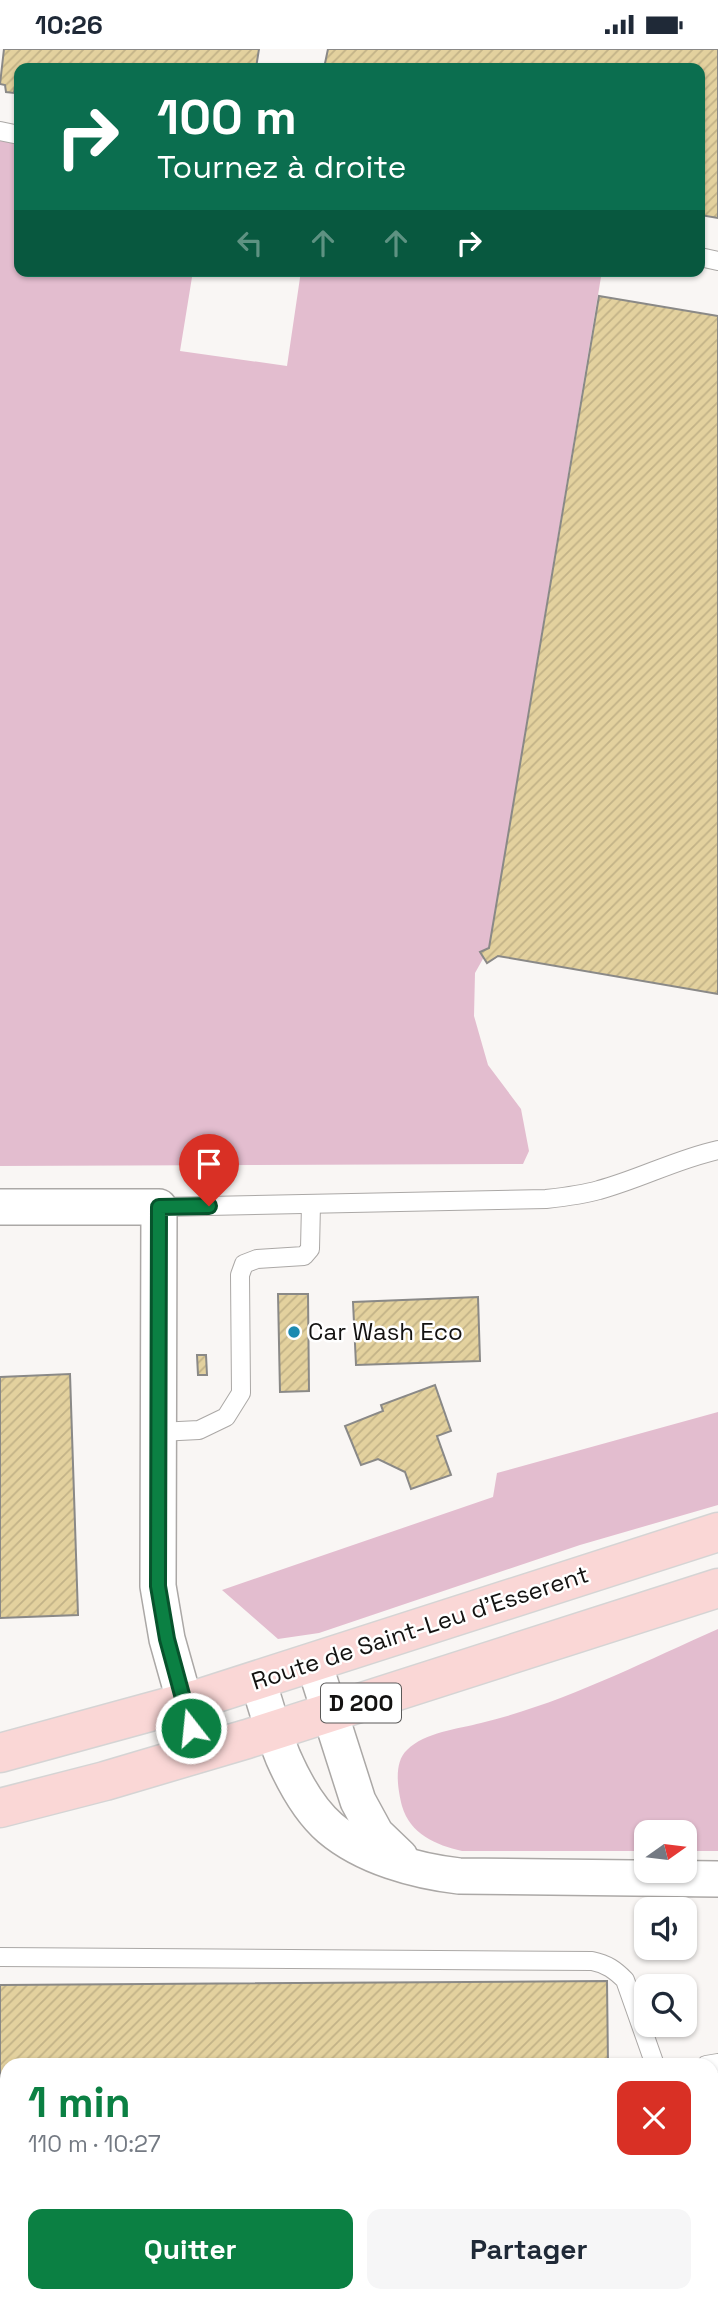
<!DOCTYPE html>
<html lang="fr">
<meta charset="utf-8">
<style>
:root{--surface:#fff;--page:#f6f6f7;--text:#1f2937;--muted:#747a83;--accent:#0b8043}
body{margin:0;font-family:"Space Grotesk",sans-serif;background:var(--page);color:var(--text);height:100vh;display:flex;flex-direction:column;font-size:26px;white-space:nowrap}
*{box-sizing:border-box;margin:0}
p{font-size:23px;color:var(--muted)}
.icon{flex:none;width:38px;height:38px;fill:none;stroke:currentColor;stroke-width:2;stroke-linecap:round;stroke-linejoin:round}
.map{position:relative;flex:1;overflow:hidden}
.sheet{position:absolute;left:0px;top:2009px;width:719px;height:245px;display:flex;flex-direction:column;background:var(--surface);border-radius:21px 21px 0 0;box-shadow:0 2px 5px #0004}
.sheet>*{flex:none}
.guide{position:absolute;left:14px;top:14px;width:691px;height:214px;border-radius:14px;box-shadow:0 2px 5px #0004;background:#0b6e4f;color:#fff;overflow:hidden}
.needle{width:46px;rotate:76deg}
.tools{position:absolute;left:634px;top:1771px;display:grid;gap:14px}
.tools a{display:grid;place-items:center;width:63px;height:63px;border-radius:14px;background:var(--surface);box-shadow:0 2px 5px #0004;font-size:35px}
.pin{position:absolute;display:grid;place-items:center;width:60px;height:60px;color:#fff;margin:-72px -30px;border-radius:50% 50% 50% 0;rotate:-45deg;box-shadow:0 0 7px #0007}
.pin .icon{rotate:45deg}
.me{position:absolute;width:77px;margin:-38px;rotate:344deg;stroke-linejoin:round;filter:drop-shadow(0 0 5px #0008)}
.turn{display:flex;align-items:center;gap:24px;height:147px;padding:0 28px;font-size:32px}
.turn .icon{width:91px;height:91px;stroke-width:2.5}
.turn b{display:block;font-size:49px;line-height:60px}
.lanes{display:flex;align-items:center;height:66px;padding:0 28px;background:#0003;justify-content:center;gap:35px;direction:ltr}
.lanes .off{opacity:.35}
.round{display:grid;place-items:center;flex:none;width:74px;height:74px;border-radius:14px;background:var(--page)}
.overview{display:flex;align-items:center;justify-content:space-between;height:119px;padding:0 28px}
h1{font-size:42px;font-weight:600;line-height:52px;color:var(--accent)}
.action{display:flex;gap:14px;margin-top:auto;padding:14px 28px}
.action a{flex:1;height:80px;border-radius:14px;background:var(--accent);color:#fff;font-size:28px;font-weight:600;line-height:80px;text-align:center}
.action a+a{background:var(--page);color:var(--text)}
.status{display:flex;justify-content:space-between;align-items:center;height:49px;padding:0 35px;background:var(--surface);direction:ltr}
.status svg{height:19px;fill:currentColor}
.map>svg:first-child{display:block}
.grass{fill:#e3bdcf}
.building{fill:url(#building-hatch);stroke:#8a8987;stroke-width:2}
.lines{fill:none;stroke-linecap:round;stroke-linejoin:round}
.service-casing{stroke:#aba8a6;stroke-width:20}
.minor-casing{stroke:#aba8a6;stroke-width:38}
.primary-casing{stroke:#d5d4d4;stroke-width:41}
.service{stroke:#fff;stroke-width:18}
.minor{stroke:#fff;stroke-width:35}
.primary{stroke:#fad7d6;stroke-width:38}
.route-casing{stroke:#07532c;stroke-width:18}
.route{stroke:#0b8043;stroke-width:12}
.poi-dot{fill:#1c8ab0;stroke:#fff;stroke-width:2.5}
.labels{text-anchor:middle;stroke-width:5;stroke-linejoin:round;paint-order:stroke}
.shield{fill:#fff;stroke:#5a5958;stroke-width:2}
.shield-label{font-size:23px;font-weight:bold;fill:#131211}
.poi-label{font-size:24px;fill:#131211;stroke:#fff;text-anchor:start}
.street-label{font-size:24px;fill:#131211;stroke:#fff}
</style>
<div class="status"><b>10:26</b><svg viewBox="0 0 49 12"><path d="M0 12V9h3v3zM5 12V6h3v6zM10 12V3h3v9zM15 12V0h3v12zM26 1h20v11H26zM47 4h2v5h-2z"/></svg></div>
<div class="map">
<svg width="718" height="2254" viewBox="0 0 718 2254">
<defs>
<pattern id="building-hatch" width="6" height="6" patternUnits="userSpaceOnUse" patternTransform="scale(1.75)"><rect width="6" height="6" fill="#e3d19e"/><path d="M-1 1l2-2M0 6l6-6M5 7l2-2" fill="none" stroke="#c2b287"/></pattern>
</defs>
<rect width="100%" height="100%" fill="#f9f6f4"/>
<g class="grass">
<polygon points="0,82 19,86 19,222 193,222 180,302 287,317 301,222 602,222 489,899 475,924 474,967 488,1016 521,1060 529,1102 523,1115 0,1117"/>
<polygon points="718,1363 718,1456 580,1496 319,1584 278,1590 222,1541 493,1448 497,1424"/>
<path d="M718,1580v222h-34v-19h-38v19h-184c-26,-6 -52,-17 -60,-45 -4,-16 -9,-43 5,-56 18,-18 51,-21 74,-27 83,-20 160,-60 237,-94z"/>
</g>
<g class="building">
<polygon points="4,0 259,0 256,19 19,19 19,38 15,37 14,44 6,43 5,36 0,35"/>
<polygon points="328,0 718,0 718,169 700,166 700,19 324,19"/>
<polygon points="599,247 718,267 718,945 498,907 487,914 480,903 489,899"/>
<polygon points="278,1245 308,1245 309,1342 280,1343"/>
<polygon points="478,1248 480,1312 356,1316 353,1253"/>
<polygon points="197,1306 206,1306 207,1326 198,1326"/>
<polygon points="70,1325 78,1566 0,1569 0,1328"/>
<polygon points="435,1336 451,1382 437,1387 451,1426 411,1440 405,1423 378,1410 361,1416 345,1377 383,1362 381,1356"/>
<polygon points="607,1932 608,2016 7,2016 7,2050 0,2050 0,1936"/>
<polygon points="712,2115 718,2115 718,2254 0,2254 0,2216 7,2216 7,2247 712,2247"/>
</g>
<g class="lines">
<g class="service-casing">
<g id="service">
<polyline points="0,82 19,86"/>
<polyline points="700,208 718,212"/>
<path d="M159,1158l387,-8c18,-2 36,-4 53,-9 41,-11 78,-31 119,-40"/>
<polyline points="159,1383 199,1381 226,1368 241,1344 240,1226 244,1215 257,1210 304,1207 310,1200 311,1155"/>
<path d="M0,1908l592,4c15,3 23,9 33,19l30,85"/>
<polyline points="706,2016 718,2014"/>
<polyline points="0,2089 7,2089"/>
</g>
</g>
<g class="minor-casing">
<g id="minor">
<polyline points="0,1158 159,1158 158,1537 167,1590 199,1704"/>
<polyline points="314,1614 358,1752 376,1785 400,1808"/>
<path d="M258,1632c8,25 15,51 25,76 11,25 26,53 47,71 34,29 86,43 129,48l259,3"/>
</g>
</g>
<g class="primary-casing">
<g id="primary">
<polyline points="0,1704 201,1649 718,1483"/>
<polyline points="0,1759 105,1732 247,1690 718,1539"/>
</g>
</g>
<use href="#service" class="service"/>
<use href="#minor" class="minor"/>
<use href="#primary" class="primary"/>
</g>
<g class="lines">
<g class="route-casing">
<polyline id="route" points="191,1679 167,1590 158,1537 159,1158 209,1157"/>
</g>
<use href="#route" class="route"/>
</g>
<circle class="poi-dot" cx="294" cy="1283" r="7"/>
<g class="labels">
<rect class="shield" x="321" y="1634.5" width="80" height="39" rx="5"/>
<g class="shield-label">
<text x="361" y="1662">D 200</text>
</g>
<g class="poi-label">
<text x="308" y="1291">Car Wash Eco</text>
</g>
<g class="street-label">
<text transform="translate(420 1579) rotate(-18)" y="8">Route de Saint-Leu d'Esserent</text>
</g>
</g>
</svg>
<div class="tools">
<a><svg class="needle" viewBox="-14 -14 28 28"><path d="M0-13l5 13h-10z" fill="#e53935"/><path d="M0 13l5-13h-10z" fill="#747a83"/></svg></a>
<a><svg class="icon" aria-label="sound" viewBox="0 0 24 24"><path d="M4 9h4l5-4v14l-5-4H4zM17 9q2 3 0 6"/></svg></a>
<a><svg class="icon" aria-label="search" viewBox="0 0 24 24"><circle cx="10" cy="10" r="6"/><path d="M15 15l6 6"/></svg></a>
</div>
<div class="pin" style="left:209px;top:1157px;background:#d93025"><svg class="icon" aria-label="arrive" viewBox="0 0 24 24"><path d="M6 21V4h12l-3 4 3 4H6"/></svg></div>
<svg class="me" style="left:191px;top:1679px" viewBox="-20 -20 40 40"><circle r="17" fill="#0b8043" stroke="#fff" stroke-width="3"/><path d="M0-11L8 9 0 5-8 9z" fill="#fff"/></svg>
<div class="guide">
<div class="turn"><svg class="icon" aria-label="right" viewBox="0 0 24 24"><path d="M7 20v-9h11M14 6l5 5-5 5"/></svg><div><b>100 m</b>Tournez à droite</div></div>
<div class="lanes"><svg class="icon off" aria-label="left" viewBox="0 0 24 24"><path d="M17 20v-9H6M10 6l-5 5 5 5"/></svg><svg class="icon off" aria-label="ahead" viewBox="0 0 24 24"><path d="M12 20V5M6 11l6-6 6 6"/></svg><svg class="icon off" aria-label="ahead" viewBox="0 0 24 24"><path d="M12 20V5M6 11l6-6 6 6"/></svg><svg class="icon" aria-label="right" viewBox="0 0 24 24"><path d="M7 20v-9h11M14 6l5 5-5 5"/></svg></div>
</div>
<section class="sheet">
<div class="overview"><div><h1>1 min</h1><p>110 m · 10:27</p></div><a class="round" style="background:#d93025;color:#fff"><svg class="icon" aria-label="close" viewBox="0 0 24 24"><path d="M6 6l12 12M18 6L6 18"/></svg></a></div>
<div class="action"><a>Quitter</a><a>Partager</a></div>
</section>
</div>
